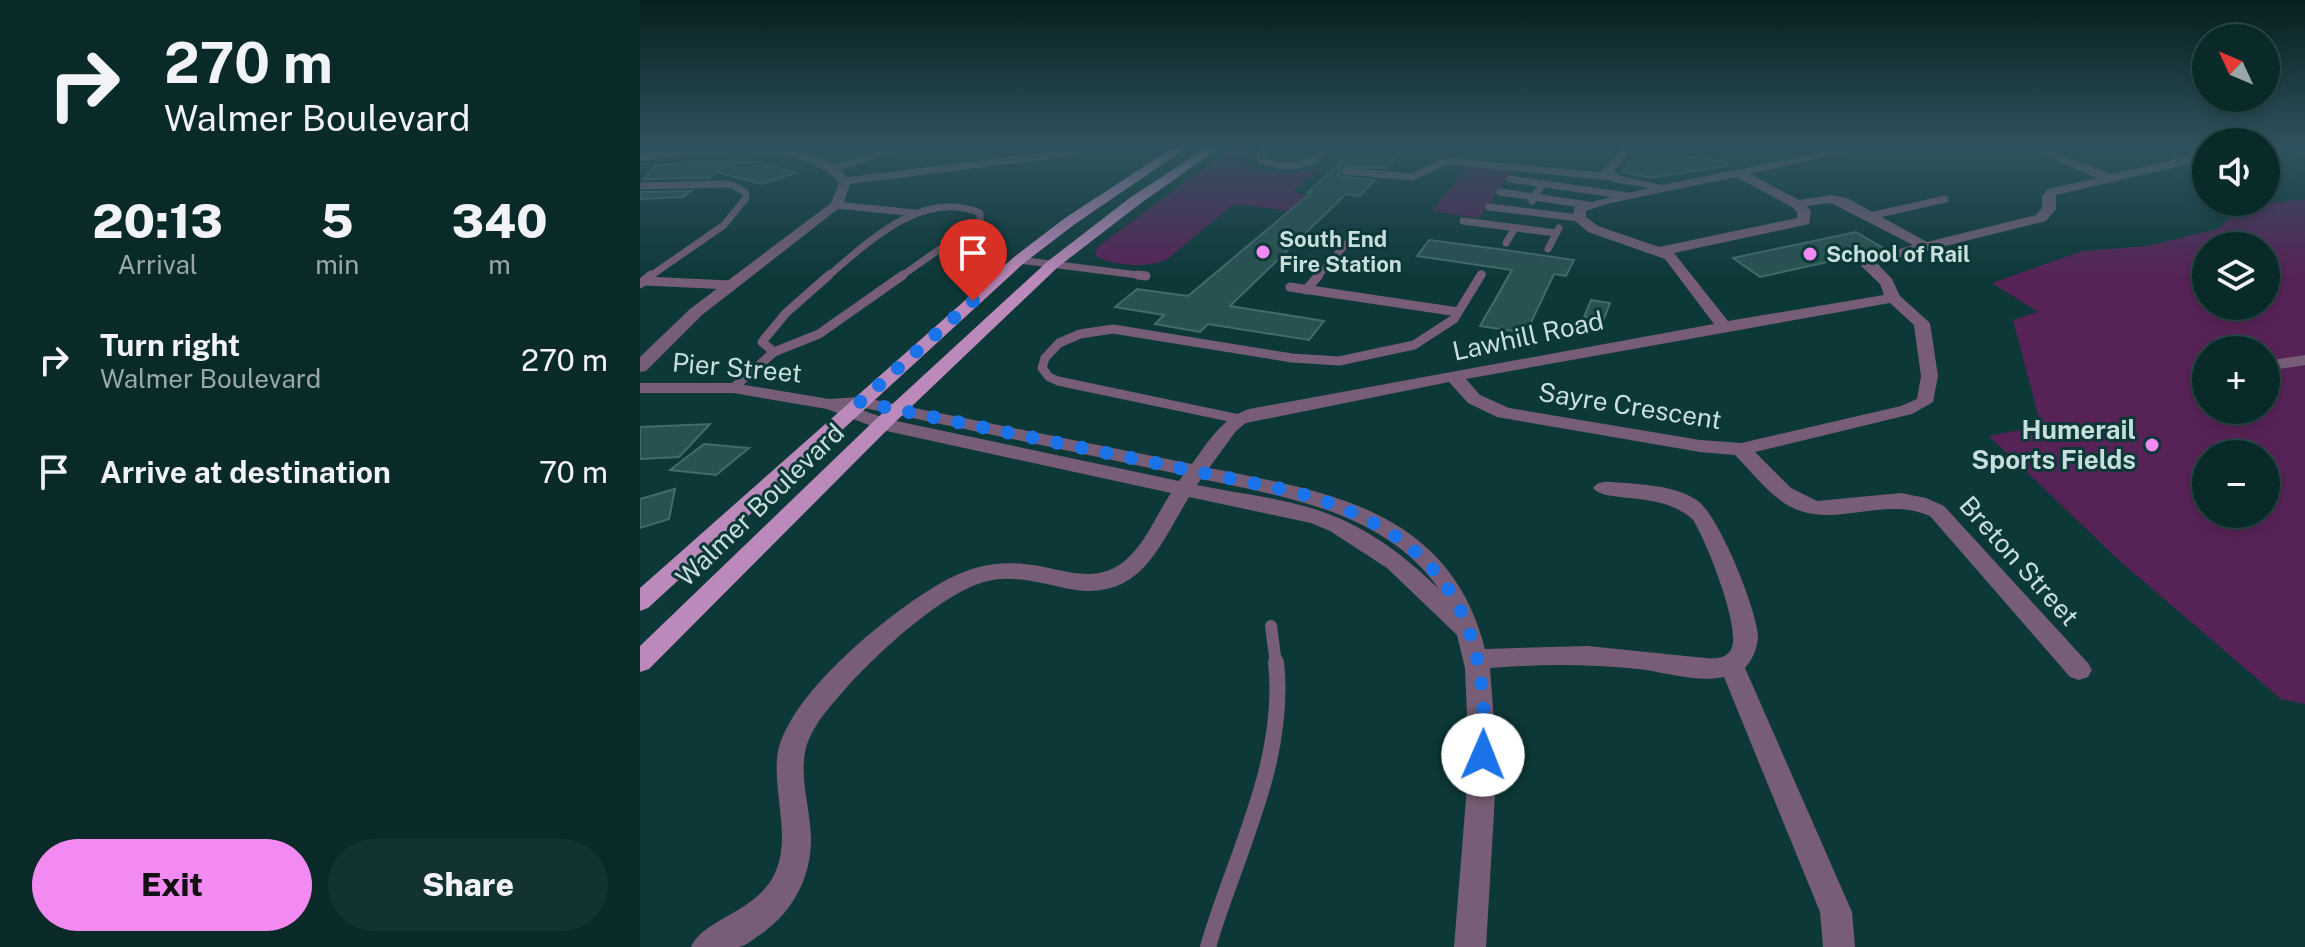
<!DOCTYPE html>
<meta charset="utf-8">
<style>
:root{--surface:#0a2a2a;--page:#133232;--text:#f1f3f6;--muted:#99a7a8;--line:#2a4647;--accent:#f38af2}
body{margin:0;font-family:"Public Sans",sans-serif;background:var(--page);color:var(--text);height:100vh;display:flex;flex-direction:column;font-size:30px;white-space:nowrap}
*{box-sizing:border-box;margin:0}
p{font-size:26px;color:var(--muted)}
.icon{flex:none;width:44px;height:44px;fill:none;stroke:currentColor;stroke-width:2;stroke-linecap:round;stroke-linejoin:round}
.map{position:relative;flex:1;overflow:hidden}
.panel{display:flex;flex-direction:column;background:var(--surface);width:640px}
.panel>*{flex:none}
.hud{background:#0a2a2a;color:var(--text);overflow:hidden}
.needle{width:52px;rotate:314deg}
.controls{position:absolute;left:1552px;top:24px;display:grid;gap:16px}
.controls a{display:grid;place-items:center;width:88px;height:88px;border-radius:50%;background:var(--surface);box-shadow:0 4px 12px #0003,0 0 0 2px var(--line);font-size:40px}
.pin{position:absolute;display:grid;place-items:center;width:68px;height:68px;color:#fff;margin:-82px -34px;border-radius:50% 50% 50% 0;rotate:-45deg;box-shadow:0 0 8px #0007}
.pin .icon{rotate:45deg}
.me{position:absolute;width:88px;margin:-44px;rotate:1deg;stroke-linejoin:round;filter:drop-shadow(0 0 6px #0008)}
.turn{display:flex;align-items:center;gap:28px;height:168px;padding:0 32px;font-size:36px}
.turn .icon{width:104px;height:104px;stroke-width:2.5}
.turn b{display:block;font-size:56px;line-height:68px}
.eta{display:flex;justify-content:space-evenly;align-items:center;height:136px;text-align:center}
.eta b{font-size:48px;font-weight:800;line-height:56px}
.cta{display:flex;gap:16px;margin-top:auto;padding:16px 32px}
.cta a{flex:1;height:92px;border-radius:48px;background:var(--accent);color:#111;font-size:32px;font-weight:800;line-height:92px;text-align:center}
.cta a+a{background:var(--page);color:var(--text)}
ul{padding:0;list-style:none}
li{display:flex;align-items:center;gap:24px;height:112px;padding:0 32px}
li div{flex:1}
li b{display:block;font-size:30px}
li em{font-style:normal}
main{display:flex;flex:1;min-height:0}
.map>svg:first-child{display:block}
.green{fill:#572357;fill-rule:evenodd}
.building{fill:#285151;stroke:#436b6b;stroke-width:2}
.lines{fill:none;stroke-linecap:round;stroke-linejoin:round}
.service-far3{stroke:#775e76;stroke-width:7}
.service-far2{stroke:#775e76;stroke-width:9}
.service-far1{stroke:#775e76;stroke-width:12}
.service{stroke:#775e76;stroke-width:16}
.minor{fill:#775e76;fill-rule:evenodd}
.primary{fill:#bb89ba;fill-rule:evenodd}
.route{stroke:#1a73e8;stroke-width:14;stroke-dasharray:0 25.2}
.poi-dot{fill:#f38af2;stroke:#0d3838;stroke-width:3}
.labels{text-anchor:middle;stroke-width:6;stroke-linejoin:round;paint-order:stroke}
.far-poi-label{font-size:22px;font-weight:bold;fill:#c8dedd;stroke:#0d3838;text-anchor:start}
.street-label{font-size:26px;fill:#c8dedd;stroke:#0d3838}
.poi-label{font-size:26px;font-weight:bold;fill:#c8dedd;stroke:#0d3838;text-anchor:end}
</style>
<main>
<section class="panel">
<div class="hud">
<div class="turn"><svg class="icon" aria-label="right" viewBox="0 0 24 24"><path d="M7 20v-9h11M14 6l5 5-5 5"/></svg><div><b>270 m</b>Walmer Boulevard</div></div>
</div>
<div class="eta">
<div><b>20:13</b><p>Arrival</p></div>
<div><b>5</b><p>min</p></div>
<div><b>340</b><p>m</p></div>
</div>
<ul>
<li><svg class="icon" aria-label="right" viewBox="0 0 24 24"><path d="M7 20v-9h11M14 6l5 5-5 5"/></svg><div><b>Turn right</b><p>Walmer Boulevard</p></div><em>270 m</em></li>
<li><svg class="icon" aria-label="arrive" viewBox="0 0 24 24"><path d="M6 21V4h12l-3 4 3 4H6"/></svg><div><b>Arrive at destination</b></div><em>70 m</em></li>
</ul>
<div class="cta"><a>Exit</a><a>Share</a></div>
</section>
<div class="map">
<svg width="1665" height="947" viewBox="0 0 1665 947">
<rect width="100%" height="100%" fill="#0d3838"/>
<g class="green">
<path d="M594,146h21l-8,5 -3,8c15,21 54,14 76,9l-27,24 15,3 -17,16 -57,-7 -68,56c-19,8 -50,6 -69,-3l-2,-5 4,-6z"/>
<polygon points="828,166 872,171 839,218 792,211"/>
<path d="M1665,199v505l-24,-5 -160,-137 -132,-126 52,-10 -28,-106 25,-8 -46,-29 90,-32 65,-5 71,-17 25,-23zM1566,246h60v60h-60zM1566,350h60v60h-60zM1566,454h60v60h-60z"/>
</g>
<g class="building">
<polygon points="718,146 768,146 747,168 700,167 699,173 702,177 735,180 720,196 706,194 590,306 684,321 669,340 568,324 560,332 515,324 524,315 475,307 497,289 548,296 672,192 668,192"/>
<polygon points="1000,147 1039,150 1036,155 1086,162 1086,166 1011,178 983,172"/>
<polygon points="55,161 121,162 155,173 122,184 77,172 69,178 4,179 15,166"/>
<polygon points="51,191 43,197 0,199 0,192"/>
<polygon points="1216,232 1245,249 1120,277 1093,258"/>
<polygon points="789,240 858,249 934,260 926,276 914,274 886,333 840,326 872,270 777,256"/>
<polygon points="951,300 970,303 964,319 944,317"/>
<polygon points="70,424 39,457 0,459 0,427"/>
<polygon points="64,444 109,448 76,475 30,470"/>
<polygon points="35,489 29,519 0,528 0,499"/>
</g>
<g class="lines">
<g class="service-far3">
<path d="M634,146l-14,9 2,6c21,7 44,8 61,-8l-8,-7"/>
<polyline points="150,153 169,146"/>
<polyline points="194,168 267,146"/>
<polyline points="705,171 772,177 806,161 972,177"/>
<polyline points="870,179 988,196"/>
<polyline points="205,181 437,152 452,146"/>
<polyline points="903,183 894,197 948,205"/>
<polyline points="0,186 90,184 105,192 106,198 84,225 9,277"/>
<polyline points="860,192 894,197 892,201"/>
<polyline points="197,205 275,213"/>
<polyline points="849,207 939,218"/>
<polyline points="1230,216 1305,199"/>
<polyline points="823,221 916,233"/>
<polyline points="866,243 875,228"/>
<polyline points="908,249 919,228"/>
<polyline points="379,260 506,276"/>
<path d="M187,277c40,-34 96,-89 153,-64v8l-80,56"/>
<polyline points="677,277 716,233"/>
<polyline points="840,277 842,274"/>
</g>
<g class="service-far2">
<polyline points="498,275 506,276"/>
<polyline points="5,281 90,285"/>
<polyline points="0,284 11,275"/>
<polyline points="650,287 818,312"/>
<polyline points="666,290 679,275"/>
<polyline points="134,352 122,342 146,313 189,275"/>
<polyline points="134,352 179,334 263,275"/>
<polyline points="93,388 134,352"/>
<polyline points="599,419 418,381 409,377 402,368 405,358 419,343 440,334 473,329 652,358 699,361 774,345 814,319 841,275"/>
</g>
<polyline class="service-far1" points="631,626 636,664"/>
<path class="service" d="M568,947c27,-93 79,-185 68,-285"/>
<g class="minor">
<path d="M985,146h12l-23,25 7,5 41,9 190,-39h22l-124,28 49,26 32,-5 16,3 80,44 109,-27 6,-7v-12l6,-7 49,-11 -74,-32h16l72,28 95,-22v8l-150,35v14l-10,12 -169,42 15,16 8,17 30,27 8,53 -5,26 -21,12 -157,38 36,36 26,13 84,-8 25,5 18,8 144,157 4,7 -4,7 -9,3 -9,-3 -140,-161c-50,-22 -100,17 -146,-13 -19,-13 -33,-32 -49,-48l-35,-3 -203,-35 -29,-14 -19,-21 -203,41 -10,8 -27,37c122,24 241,43 276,181l103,-3 117,12c10,1 23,1 27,-11 8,-22 -26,-107 -39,-127 -30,-30 -88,-16 -100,-32 7,-10 22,-5 34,-5 23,2 51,4 71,18 21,15 58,107 60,134 0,12 -5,24 -13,33l107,244 3,35h-32l-3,-35 -96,-235c-28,6 -59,-5 -86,-8 -49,-5 -99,-5 -148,-1l7,94 -11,185h-32l15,-185 -4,-94 -8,-33 -70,-67 -57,-37 -19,-8 -122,-26c-33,55 -51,109 -129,90 -23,-5 -49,-12 -72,-6 -44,10 -110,72 -140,105 -16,18 -38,41 -43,66 -5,27 5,57 6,85 1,41 -20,79 -56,101 -4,3 -10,8 -16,9 -14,0 -33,0 -48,0 11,-28 67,-35 84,-74 16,-35 -1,-77 2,-114 5,-62 120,-153 171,-180 25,-13 49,-18 76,-15 38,3 72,24 104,-6 19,-18 29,-44 43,-65l-289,-63 -55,-21 -94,-16h-93v-10h93l96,16 31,-2 332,67c17,-23 29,-45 57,-55l465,-85 -49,-65 -77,-27 -16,-14 3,-12 74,-18 -36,-6 -12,-10zM1096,177l56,30 5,5v6l-138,29 -61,-21 -12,-9v-6l20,-7zM1191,203l82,42 -49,15 -3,6 19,18 4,11 -156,26 -54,-68 135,-29 2,-13 -4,-5zM1250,303l24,22 7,51 -4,23 -16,7 -160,37 -41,-3 -191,-32 -29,-13 -14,-16zM216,408l4,-1 323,68 -4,6 -292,-62zM561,479c86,18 184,33 238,110 -33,-32 -69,-60 -113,-76 -40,-15 -87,-19 -129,-28z"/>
<polygon points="1636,146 1665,149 1665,156 1638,148"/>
<path d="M78,147c46,-1 101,-4 133,34l-8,24 -141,110 -56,56 -6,1v-15l50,-48 141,-106 8,-21c-45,-45 -141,-27 -199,-21v-8z"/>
<polygon points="1665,355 1665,365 1626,371 1626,361"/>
</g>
<g class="primary">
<polygon points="535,146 549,146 435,224 384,263 8,608 0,611 0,588 374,257 425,218"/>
<polygon points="569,146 582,146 501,203 418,267 249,428 9,669 0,672 0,646 235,420 408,261 491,197"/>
</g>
</g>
<linearGradient id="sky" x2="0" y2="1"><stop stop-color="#071f1f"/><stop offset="0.53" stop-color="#2f535e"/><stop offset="1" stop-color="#2f535e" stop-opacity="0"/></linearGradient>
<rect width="1665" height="278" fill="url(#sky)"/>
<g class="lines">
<path class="route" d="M333,301l-113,101 431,89c141,38 201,117 192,264"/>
</g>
<g class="poi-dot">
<circle cx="623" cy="252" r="8"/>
<circle cx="1170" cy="254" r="8"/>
<circle cx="1512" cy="445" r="8"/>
</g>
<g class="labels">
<g class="far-poi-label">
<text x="639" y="247">South End<tspan x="639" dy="25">Fire Station</tspan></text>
<text x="1186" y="262">School of Rail</text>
</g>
<g class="street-label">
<text transform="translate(888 336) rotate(-12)" y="9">Lawhill Road</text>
<text transform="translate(97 368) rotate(5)" y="9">Pier Street</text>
<text transform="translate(990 406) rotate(9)" y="9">Sayre Crescent</text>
<text transform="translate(120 505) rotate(-44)" y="9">Walmer Boulevard</text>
<text transform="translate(1379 561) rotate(48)" y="9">Breton Street</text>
</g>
<g class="poi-label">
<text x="1496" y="439">Humerail<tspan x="1496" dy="30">Sports Fields</tspan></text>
</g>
</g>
</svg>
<div class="controls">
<a><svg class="needle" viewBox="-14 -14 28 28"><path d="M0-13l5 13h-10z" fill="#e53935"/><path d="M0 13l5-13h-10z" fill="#99a7a8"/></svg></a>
<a><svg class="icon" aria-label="sound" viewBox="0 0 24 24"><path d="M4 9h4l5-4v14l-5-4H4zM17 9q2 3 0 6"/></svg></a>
<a><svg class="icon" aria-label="layers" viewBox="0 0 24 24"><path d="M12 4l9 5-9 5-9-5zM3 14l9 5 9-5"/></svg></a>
<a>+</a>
<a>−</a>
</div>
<div class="pin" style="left:333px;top:301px;background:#d93025"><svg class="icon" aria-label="arrive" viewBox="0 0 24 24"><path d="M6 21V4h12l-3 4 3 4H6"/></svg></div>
<svg class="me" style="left:843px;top:755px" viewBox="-20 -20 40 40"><circle r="19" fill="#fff"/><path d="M0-13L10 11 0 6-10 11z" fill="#1a73e8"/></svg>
</div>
</main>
